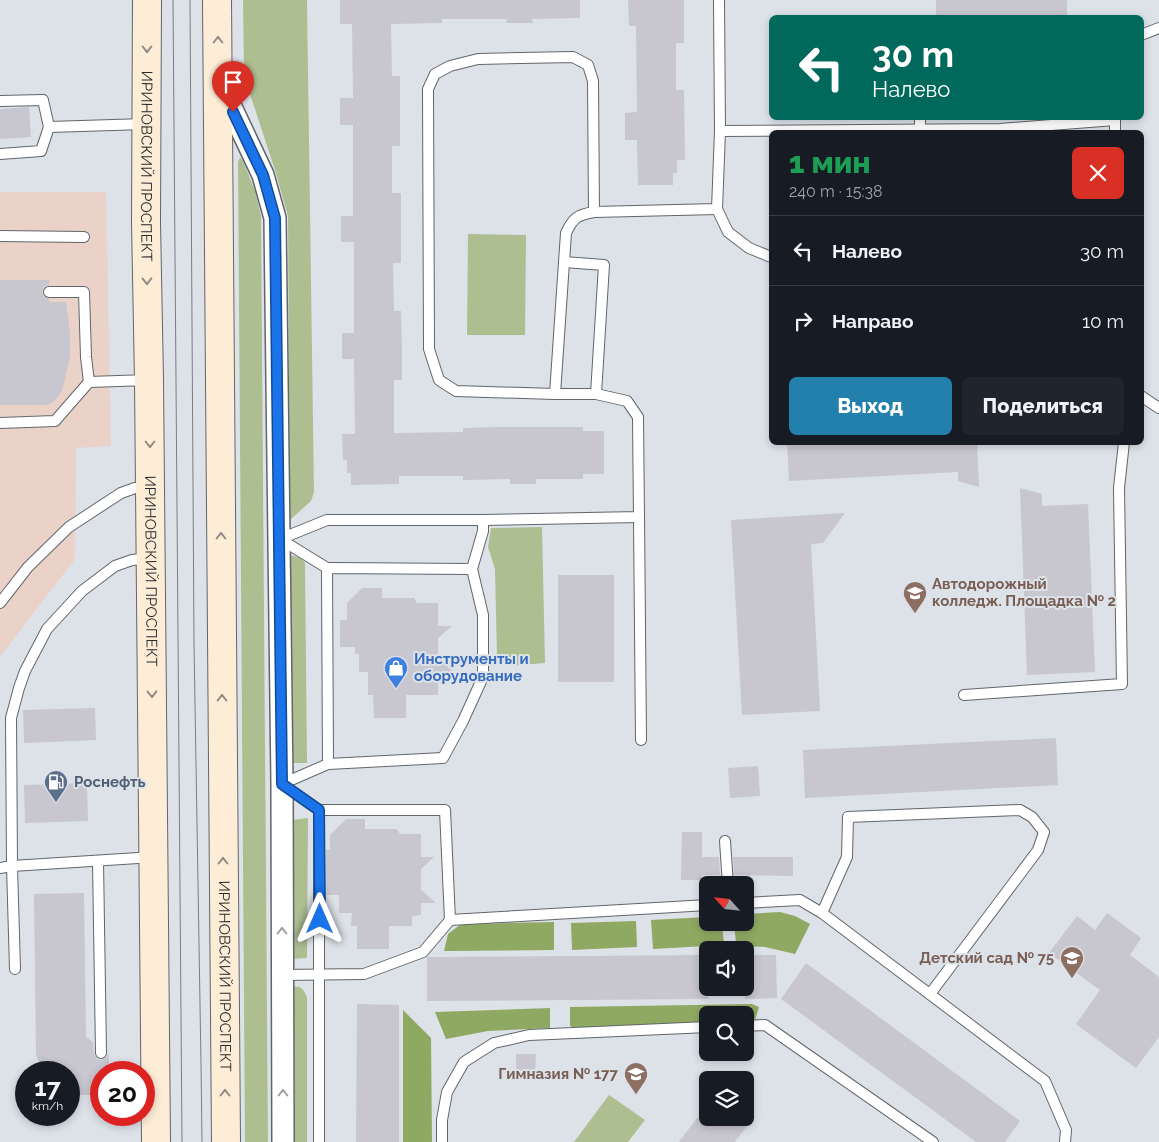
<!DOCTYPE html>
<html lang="ru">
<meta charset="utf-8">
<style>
:root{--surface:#171b24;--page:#20242c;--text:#f1f3f6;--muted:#9ea1a6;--line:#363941;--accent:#2380ad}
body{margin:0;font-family:Raleway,sans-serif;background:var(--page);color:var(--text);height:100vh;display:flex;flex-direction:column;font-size:19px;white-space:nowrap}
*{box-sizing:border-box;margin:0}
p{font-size:16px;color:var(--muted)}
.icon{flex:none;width:28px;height:28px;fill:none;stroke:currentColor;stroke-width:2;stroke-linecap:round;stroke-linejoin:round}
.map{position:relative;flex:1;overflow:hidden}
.panel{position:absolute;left:769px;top:130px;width:375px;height:315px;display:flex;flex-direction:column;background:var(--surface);border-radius:8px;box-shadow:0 2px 8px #0003}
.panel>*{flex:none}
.banner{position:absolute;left:769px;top:15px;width:375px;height:105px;border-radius:8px;box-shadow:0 2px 8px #0003;background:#00695c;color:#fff;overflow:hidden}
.needle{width:32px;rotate:297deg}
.controls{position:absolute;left:699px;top:876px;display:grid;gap:10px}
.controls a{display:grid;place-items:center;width:55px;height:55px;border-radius:8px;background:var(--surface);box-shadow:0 2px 8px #0003;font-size:25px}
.speed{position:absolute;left:15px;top:1061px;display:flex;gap:10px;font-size:25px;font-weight:700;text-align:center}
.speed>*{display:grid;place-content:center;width:65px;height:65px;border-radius:50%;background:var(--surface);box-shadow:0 2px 8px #0003;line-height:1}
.speed small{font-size:12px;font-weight:400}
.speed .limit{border:8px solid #d22;background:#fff;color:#111}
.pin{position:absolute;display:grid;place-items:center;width:42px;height:42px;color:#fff;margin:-51px -21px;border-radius:50% 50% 50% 0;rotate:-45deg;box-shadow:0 0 5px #0007}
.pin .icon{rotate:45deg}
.me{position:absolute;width:55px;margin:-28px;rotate:0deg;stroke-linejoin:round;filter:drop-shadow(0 0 4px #0008)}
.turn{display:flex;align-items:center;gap:18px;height:105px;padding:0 20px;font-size:22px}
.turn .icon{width:65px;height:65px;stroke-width:2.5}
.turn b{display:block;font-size:35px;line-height:42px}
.round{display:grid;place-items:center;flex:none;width:52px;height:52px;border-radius:8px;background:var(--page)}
.headline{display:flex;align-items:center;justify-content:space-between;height:85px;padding:0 20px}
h1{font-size:30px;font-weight:800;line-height:38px;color:#1e9e55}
.action{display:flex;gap:10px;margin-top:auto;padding:10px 20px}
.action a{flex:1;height:58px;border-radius:8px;background:var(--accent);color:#fff;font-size:20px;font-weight:800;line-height:58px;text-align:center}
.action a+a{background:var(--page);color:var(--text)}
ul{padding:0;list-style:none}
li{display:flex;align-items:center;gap:15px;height:70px;padding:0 20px;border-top:1px solid var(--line)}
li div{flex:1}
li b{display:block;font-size:19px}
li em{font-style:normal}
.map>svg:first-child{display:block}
.commercial{fill:#ead2c9}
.green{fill:#adbe91}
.forest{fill:#8fa962}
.building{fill:#c8c6ce}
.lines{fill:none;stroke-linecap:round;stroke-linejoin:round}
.lane-casing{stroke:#61666b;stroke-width:12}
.street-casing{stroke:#61666b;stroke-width:24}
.secondary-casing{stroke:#61666b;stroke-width:30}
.lane{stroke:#fff;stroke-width:10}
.street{stroke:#fff;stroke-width:21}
.secondary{stroke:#fdedd7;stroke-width:28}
.tram{stroke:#7a7e82;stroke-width:1}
.oneway{stroke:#928b81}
.oneway2{stroke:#9e9fa0}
.route-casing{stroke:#114b97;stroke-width:12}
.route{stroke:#1a73e8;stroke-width:9}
.labels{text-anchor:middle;stroke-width:4;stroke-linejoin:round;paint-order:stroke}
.street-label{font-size:15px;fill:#27292b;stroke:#dde2e9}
.education-label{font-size:15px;font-weight:bold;fill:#785e54;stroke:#dde2e9;text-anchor:end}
.shop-label{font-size:15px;font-weight:bold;fill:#366cbe;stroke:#dde2e9;text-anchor:start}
.service-label{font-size:15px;font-weight:bold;fill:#4e5e75;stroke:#dde2e9;text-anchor:start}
</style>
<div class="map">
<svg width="1159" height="1142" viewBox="0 0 1159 1142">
<rect width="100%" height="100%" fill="#dde2e9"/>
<polygon class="commercial" points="0,192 106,192 111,446 76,448 75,559 0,657"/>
<g class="green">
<polygon points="243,0 307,0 314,492 311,501 290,520 288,216 275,170 244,76"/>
<polygon points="241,158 243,161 255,191 261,216 268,1142 245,1142 238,162 239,159"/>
<polygon points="468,234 526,235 525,335 467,335"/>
<polygon points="542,527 545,663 507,666 497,658 495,569 488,547 491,528"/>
<path d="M289,555c7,1 11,2 16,8l2,200h-17z"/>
<polygon points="308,818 307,958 292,959 292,820"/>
<polygon points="292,986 300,987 304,991 307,997 307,1142 293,1142"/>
<polygon points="609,1095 645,1120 628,1142 574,1142"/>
</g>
<g class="forest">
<polygon points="780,912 795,916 810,924 795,954 765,947 745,946 736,943 734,923 745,922 745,914"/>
<polygon points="707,917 708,922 722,923 724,945 653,949 651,920"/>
<polygon points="636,921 637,947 572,950 571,923"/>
<polygon points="554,922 554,950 444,951 448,934 461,924"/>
<polygon points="752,1004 759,1007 755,1020 745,1023 745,1015 708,1015 707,1024 576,1029 570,1026 570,1007"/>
<polygon points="550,1008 550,1028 488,1031 446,1039 435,1012"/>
<polygon points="403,1010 431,1038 432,1142 403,1142"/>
</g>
<g class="building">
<polygon points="340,0 580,0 580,18 532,19 533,23 506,23 507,19 442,19 442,23 391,24 392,76 400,76 400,146 392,146 392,193 401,193 401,263 393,263 394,311 401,311 402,348 402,380 394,380 394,433 463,432 463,428 499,427 583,427 583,431 604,431 604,474 583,474 583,479 536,479 536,484 510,484 510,479 463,480 463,476 399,476 399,484 351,485 351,473 347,473 347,460 343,460 342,434 355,434 354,359 342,359 342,333 354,333 354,242 341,242 341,216 353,216 353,125 340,125 340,98 353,98 352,24 340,24"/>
<polygon points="628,0 684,0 684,43 676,43 676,90 684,90 685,160 677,160 677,173 673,173 673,185 638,185 637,140 625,140 625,113 637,112 636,26 629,26"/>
<rect x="936" y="0" width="131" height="18"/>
<polygon points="29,107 31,137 0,139 0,109"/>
<polygon points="0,280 49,280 49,285 45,286 43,289 42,292 43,296 49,299 49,302 66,302 70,333 70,357 62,391 55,400 48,405 0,405"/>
<polygon points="787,442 977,442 979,487 958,481 958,472 789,481"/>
<polygon points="1020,488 1042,494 1042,506 1088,504 1095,672 1027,675"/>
<polygon points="845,513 823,543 811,544 820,711 742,715 731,520"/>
<rect x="558" y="575" width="56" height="107"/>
<polygon points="362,588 382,588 382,598 414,598 417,603 438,603 438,626 452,626 438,638 438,659 454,672 438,672 438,695 406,695 406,718 374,718 373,695 368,695 368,672 359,672 359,654 355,654 355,647 340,647 340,620 347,620 347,603"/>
<polygon points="95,708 96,740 24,743 23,710"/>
<polygon points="1056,738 1058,785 805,798 803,750"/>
<polygon points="758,766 760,796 730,798 728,768"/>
<polygon points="87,783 88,821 25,823 24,785"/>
<polygon points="346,819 365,819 365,829 397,829 400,834 421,834 421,857 434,857 421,869 421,890 436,903 421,903 421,915 412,916 412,926 389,926 389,949 357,949 357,926 351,926 352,913 339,913 339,895 326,895 326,850 330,850 330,835"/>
<polygon points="682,832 702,832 702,857 719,857 720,875 702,875 702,880 681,880"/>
<polygon points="733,857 793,857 793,876 734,875"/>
<polygon points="84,893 86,1037 93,1042 94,1053 97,1059 101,1060 104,1059 107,1057 108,1054 109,1054 109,1072 101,1072 101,1095 69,1095 69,1072 44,1072 36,1055 34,894"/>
<polygon points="1107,913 1141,938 1130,955 1159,977 1159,1037 1136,1068 1076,1024 1100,990 1049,953 1077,916 1095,930"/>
<polygon points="708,955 708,999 427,1001 427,957"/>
<polygon points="745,955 776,955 777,998 745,999"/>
<polygon points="806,963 1020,1121 1005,1142 976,1142 781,999"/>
<polygon points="357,1004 399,1005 399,1142 356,1142"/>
<polygon points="516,1054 536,1054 535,1077 516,1077"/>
<polygon points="697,1118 753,1118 735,1142 679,1142"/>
</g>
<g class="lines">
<g class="lane-casing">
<g id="lane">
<polyline points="1141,35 1159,28"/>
<polyline points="0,101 43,100 49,127 41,151 0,154"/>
<polyline points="920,118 920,130"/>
<polyline points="49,127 145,124"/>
<polyline points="720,131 1000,129 1115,120"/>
<polyline points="1115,132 1115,118"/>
<polyline points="717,209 728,232 749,248 771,257"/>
<polyline points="0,236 84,237"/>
<polyline points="564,262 604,265 596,394"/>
<polyline points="49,292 84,292 86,357 89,382"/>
<polyline points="555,394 456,391 439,380 429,349 428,89 435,74 450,66 478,59 573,57 588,65 593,81 594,212"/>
<polyline points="1141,396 1159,408"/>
<polyline points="0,423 55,421 89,382 148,380"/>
<polyline points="639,517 641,740"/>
<path d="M280,539l47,-19h156l156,-3 -1,-100 -11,-16 -31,-7h-41l11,-161c7,-15 11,-18 28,-21l123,-3 3,-78 -1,-131"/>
<polyline points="280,539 327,568"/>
<polyline points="472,569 483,531 483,520"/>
<polyline points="0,603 28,567 69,527 121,493 135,488 149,487"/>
<polyline points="964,695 1122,684 1119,488 1124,442"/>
<polyline points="282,784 328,764 443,758 463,721 483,677 483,615 472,569 327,568 328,764"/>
<polyline points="283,785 319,810 445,810 450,920 423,952 364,974 283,975"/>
<polyline points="319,810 319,1142"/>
<polyline points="725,841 728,885"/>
<polyline points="98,861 101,1053"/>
<polyline points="0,868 12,866 154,857"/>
<polyline points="745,903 800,900 822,913 1045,1081 1066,1130 1065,1142"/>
<polyline points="822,913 847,857 848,817 1020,810 1032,817 1044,832 1038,850 930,994"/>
<polyline points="450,920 708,905"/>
<polyline points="15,969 12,866 11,718 19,688 25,671 47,629 82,591 115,566 132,560 150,558"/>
<polyline points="745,1026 765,1025 933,1142"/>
<polyline points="442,1142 442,1120 447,1092 464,1062 494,1043 529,1035 708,1027"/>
</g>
</g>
<g class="street-casing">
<polyline id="street" points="220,84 263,175 275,218 282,784 283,1142"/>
</g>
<g class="secondary-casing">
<g id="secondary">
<path id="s1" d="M147,0l-1,222 3,158 7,762"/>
<path id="s2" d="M217,0l9,1142"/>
</g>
</g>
<use href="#lane" class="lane"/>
<use href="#street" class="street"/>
<use href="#secondary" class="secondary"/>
<g class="tram">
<polyline points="173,0 182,1142"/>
<polyline points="190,0 194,643 201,1064 202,1142"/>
</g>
</g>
<defs><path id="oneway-chevron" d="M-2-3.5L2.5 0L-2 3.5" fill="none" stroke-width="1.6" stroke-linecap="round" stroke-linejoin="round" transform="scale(1.25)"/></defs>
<g class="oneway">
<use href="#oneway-chevron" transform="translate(218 40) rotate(-90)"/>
<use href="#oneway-chevron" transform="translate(147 49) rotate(90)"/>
<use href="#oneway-chevron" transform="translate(147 281) rotate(89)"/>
<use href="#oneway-chevron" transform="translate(150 444) rotate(90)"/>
<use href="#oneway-chevron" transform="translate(221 536) rotate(-90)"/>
<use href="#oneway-chevron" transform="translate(152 694) rotate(89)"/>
<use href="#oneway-chevron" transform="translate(222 698) rotate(-90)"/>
<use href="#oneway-chevron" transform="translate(223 861) rotate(-90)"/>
<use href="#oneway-chevron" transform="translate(225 1093) rotate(-90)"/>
</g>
<g class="oneway2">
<use href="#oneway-chevron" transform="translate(282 931) rotate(-90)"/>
<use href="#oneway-chevron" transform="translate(283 1093) rotate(-90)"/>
</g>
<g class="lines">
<g class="route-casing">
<polyline id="route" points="233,112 263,175 275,218 282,784 319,810 320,919"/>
</g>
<use href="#route" class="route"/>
</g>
<defs>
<g id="university-pin" transform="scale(1.25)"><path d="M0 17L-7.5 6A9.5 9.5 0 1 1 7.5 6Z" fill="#8d6e63" stroke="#dde2e9"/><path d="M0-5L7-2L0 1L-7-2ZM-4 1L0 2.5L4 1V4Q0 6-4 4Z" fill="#fff"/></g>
<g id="shop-pin" transform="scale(1.25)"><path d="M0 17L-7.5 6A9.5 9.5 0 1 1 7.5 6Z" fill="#3f7fe0" stroke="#dde2e9"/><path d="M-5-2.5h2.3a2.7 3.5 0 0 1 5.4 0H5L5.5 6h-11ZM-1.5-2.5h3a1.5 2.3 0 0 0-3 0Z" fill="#fff"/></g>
<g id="fuel-pin" transform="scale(1.25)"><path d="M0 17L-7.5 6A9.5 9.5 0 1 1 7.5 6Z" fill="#5c6f8a" stroke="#dde2e9"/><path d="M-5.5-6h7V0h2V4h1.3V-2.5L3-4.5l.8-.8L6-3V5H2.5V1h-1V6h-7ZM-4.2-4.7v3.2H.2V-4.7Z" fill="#fff"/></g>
<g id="school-pin" transform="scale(1.25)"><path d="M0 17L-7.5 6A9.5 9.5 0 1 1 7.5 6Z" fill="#8d6e63" stroke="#dde2e9"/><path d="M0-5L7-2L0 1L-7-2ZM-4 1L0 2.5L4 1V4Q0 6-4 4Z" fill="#fff"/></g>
</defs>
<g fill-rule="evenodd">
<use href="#university-pin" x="915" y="593"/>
<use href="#shop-pin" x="396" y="668"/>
<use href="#fuel-pin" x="56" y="782"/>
<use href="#school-pin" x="1072" y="958"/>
<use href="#school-pin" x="636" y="1074"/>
</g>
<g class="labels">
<g class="street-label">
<text dy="5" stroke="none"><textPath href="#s1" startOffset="166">ИРИНОВСКИЙ ПРОСПЕКТ</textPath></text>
<text dy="5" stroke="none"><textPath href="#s1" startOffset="571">ИРИНОВСКИЙ ПРОСПЕКТ</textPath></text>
<text dy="5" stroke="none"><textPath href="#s2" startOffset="976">ИРИНОВСКИЙ ПРОСПЕКТ</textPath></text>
</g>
<g class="education-label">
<text x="932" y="589" text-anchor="start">Автодорожный<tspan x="932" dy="17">колледж. Площадка № 2</tspan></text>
<text x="1054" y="963">Детский сад № 75</text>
<text x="618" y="1079">Гимназия № 177</text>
</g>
<g class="shop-label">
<text x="414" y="664">Инструменты и<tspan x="414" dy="17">оборудование</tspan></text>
</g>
<g class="service-label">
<text x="74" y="787">Роснефть</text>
</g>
</g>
</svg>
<div class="controls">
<a><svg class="needle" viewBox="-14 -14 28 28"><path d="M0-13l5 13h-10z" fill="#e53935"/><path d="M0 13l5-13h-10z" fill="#9ea1a6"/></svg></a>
<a><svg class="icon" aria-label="sound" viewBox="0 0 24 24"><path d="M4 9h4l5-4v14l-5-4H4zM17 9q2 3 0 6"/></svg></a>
<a><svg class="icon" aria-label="search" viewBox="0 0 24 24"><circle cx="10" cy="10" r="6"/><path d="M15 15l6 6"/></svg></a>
<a><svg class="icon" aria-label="layers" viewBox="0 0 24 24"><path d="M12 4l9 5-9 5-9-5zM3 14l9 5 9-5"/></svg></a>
</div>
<div class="speed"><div>17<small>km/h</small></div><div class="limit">20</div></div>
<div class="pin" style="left:233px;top:112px;background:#d93025"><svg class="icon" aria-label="arrive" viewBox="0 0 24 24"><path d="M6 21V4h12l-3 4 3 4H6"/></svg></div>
<svg class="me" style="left:320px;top:919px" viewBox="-20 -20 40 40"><path d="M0-17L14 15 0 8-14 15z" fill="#1a73e8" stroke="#fff" stroke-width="4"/></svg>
<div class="banner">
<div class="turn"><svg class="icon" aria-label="left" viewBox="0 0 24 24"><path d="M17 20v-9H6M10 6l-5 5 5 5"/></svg><div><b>30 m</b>Налево</div></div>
</div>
<section class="panel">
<div class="headline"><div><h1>1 мин</h1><p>240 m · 15:38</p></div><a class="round" style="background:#d93025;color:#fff"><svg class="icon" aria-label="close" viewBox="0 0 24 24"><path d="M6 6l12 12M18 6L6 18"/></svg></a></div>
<ul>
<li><svg class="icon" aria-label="left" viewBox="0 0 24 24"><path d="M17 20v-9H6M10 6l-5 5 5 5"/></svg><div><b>Налево</b></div><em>30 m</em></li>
<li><svg class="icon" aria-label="right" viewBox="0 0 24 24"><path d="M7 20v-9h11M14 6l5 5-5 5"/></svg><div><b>Направо</b></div><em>10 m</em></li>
</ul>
<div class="action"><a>Выход</a><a>Поделиться</a></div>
</section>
</div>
